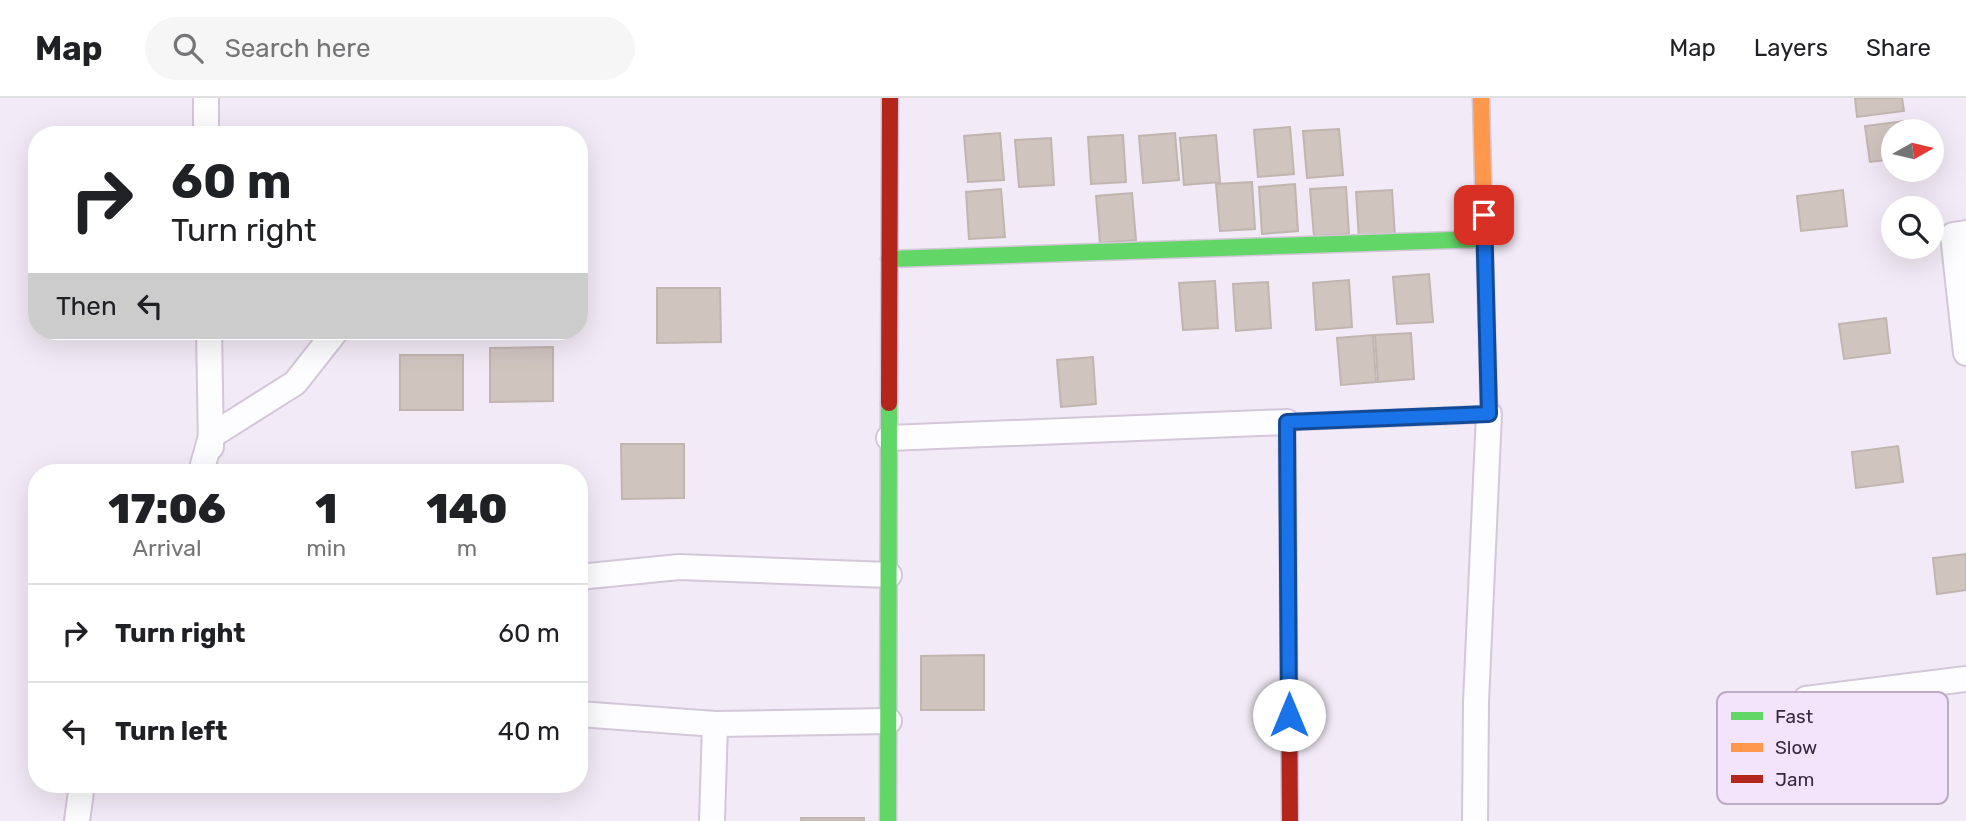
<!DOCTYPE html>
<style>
:root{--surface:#fff;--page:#f6f6f6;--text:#202124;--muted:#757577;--line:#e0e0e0}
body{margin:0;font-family:Rubik,sans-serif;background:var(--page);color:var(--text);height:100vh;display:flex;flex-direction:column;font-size:26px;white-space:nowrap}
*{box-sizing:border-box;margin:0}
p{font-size:23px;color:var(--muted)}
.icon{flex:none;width:38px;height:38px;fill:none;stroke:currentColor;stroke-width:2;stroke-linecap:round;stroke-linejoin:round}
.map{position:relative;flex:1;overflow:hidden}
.sheet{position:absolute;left:28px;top:366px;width:560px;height:329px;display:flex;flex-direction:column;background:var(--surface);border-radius:28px;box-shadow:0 7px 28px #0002}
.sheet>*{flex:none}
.hud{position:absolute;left:28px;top:28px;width:560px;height:214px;border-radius:28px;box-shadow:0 7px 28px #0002;background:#fff;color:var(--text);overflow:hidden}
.needle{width:46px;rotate:82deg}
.tools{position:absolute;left:1881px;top:21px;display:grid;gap:14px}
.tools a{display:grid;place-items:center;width:63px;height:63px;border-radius:50%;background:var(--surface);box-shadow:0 7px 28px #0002;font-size:35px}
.pin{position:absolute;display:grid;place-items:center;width:60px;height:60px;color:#fff;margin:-30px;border-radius:14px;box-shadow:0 4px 10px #0006}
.me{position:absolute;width:77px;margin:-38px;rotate:0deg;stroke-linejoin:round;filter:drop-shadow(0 0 5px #0008)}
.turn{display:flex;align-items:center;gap:24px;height:147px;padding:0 28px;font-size:32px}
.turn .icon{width:91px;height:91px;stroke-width:2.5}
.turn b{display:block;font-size:49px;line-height:60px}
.then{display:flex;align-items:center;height:66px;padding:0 28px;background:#0003;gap:14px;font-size:26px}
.eta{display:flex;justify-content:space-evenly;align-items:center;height:119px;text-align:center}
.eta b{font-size:42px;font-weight:800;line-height:49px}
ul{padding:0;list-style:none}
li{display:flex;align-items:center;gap:21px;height:98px;padding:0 28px;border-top:2px solid var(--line)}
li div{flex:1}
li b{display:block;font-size:26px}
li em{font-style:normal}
header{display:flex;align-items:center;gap:42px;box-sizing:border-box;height:98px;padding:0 35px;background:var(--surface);border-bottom:2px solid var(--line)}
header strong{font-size:33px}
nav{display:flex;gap:38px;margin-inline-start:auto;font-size:24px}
.search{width:490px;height:63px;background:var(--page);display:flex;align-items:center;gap:18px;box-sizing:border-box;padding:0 24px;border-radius:38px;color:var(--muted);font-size:26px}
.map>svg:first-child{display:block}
.building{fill:#d0c4bf;stroke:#c1b5b0;stroke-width:2}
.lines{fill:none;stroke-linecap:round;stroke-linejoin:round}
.street-casing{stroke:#d3c7d9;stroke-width:28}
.fast-casing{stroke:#d3c7d9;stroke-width:19}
.slow-casing{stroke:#d3c7d9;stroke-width:19}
.jam-casing{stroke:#d3c7d9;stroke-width:19}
.street{stroke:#fdfcfe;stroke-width:24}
.fast{stroke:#63d668;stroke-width:16}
.slow{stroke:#ff974d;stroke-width:16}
.jam{stroke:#b3261e;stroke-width:16}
.route-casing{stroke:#114b97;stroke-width:18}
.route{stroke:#1a73e8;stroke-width:12}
.key{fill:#f3e4fc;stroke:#bbacc3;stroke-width:2}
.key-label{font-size:19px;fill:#37283f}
</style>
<header>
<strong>Map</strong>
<div class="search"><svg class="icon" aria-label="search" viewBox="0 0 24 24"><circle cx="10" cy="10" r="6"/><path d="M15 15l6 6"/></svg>Search here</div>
<nav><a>Map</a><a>Layers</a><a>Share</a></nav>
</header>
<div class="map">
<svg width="1966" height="723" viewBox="0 0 1966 723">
<rect width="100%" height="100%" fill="#f2eaf6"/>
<g class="building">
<polygon points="1855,0 1902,0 1904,13 1857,19"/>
<polygon points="1912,22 1913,33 1894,33 1894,61 1870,64 1865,28"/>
<polygon points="1290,29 1294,76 1258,79 1254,32"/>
<polygon points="1339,31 1343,77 1307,80 1303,33"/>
<polygon points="1000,35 1004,82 968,84 964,38"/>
<polygon points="1175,35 1179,82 1143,85 1139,38"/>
<polygon points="1123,37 1126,84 1091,86 1088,39"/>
<polygon points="1216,37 1220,84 1184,87 1180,40"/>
<polygon points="1051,40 1054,87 1019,89 1015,42"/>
<polygon points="1252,84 1255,131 1220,133 1216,86"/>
<polygon points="1295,86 1298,133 1262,136 1259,89"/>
<polygon points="1346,89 1349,136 1314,138 1310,91"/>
<polygon points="1001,91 1005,139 969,141 966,94"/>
<polygon points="1392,92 1395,139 1359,142 1356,94"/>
<polygon points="1843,92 1847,128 1801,133 1797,98"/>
<polygon points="1132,95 1136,142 1100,145 1096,98"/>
<polygon points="1429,176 1433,224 1397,226 1393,179"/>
<polygon points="1349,182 1352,229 1316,232 1313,185"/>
<polygon points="1215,183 1218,230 1183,232 1179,185"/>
<polygon points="1268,184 1271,230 1236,233 1233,186"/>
<polygon points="657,190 720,190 721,244 657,245"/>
<polygon points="1886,220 1890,255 1844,261 1839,226"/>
<polygon points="1411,235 1414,281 1378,284 1375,237"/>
<polygon points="1373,237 1376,284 1341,287 1337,240"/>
<polygon points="553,249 553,303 490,304 490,250"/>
<rect x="400" y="257" width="63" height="55"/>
<polygon points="1093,259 1096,306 1061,309 1057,262"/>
<polygon points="621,346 684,346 684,400 622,401"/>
<polygon points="1898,348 1903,384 1856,390 1852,354"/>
<polygon points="1966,456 1966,492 1937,496 1933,460"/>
<polygon points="984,557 984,612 921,612 921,558"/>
<rect x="801" y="720" width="63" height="3"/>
</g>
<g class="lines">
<g class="street-casing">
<g id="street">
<polyline points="206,0 206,37"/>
<polyline points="1966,135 1953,137 1966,255"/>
<polyline points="209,233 211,349"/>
<polyline points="889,340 1287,324"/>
<polyline points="201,374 211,338 295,285 336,233"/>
<polyline points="579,479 679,469 889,477"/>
<polyline points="1806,601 1966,581"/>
<polyline points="579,616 715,626 889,623"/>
<polyline points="77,723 82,686"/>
<polyline points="712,723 715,626"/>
<polyline points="1475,723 1476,604 1489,316"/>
</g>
</g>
<g class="fast-casing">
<g id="fast">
<polyline points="889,161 1484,141"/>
<polyline points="888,723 889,305"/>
</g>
</g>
<g class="slow-casing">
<polyline id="slow" points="1445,318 1489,316 1481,0"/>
</g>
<g class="jam-casing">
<g id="jam">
<polyline points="889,305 890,0"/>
<polyline points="1290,723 1287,324 1445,318"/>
</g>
</g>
<use href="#street" class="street"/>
<use href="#fast" class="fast"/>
<use href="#slow" class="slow"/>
<use href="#jam" class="jam"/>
</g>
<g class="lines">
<g class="route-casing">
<polyline id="route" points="1289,617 1287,324 1489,316 1484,117"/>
</g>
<use href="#route" class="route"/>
</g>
<rect x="1717" y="594" width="231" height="112" rx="10" class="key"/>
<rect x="1731" y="614" width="32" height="8" fill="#63d668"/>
<rect x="1731" y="645" width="32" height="9" fill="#ff974d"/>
<rect x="1731" y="677" width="32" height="8" fill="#b3261e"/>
<g class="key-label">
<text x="1775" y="625">Fast</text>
<text x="1775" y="656">Slow</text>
<text x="1775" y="688">Jam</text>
</g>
</svg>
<div class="tools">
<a><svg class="needle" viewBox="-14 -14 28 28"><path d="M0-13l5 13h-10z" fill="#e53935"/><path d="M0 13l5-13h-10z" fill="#757577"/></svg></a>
<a><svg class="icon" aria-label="search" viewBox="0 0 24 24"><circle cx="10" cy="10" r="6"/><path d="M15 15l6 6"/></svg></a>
</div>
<div class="pin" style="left:1484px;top:117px;background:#d93025"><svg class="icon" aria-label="arrive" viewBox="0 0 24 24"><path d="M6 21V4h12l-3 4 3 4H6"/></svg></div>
<svg class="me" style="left:1289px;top:617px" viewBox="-20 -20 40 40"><circle r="19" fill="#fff"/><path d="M0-13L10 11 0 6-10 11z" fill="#1a73e8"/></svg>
<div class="hud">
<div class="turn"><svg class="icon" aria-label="right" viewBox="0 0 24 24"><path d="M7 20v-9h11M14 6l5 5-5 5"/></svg><div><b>60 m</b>Turn right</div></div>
<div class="then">Then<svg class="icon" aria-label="left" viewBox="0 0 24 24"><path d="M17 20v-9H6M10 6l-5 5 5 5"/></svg></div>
</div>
<section class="sheet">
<div class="eta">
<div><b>17:06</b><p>Arrival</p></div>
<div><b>1</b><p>min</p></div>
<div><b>140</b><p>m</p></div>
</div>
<ul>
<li><svg class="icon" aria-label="right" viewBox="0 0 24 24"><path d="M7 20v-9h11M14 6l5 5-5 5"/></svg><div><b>Turn right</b></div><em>60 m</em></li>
<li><svg class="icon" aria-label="left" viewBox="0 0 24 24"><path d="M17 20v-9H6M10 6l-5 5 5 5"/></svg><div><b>Turn left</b></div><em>40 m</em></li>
</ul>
</section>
</div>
